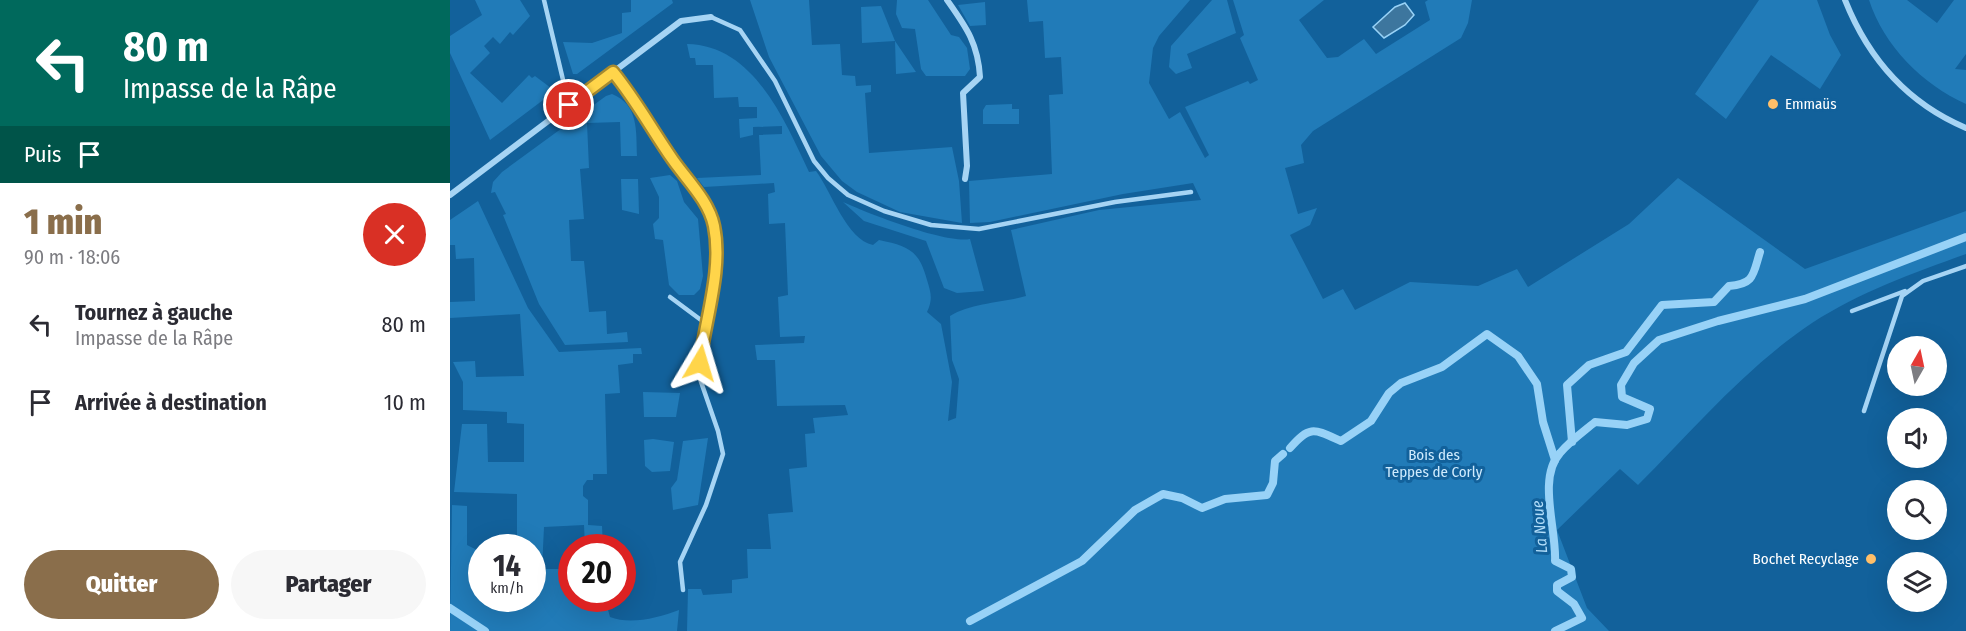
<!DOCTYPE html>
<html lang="fr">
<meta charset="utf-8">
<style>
:root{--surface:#fff;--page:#f7f7f7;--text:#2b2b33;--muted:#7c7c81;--accent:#8a6e4b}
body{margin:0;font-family:"Fira Sans Condensed",sans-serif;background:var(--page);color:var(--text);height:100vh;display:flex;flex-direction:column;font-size:22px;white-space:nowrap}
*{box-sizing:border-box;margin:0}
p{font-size:20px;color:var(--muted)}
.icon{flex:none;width:33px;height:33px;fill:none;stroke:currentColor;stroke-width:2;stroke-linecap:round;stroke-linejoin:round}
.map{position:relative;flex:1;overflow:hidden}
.side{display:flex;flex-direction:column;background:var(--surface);width:450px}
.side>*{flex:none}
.top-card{background:#00695c;color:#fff;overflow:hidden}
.needle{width:39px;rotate:9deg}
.buttons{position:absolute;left:1437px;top:336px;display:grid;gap:12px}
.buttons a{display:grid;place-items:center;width:60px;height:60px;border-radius:50%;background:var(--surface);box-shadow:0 6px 24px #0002;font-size:30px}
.speed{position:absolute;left:18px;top:534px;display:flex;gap:12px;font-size:30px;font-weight:700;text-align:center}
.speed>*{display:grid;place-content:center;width:78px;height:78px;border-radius:50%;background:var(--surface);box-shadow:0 6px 24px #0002;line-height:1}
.speed small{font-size:15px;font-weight:400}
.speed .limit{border:9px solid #d22;background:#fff;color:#111}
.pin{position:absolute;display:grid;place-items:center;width:51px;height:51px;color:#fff;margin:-26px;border:3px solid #fff;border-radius:50%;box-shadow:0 2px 6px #0007}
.me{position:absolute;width:66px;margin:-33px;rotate:7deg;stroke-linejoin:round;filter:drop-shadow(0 0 4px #0008)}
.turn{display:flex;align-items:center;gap:21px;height:126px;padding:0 24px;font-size:27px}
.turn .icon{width:78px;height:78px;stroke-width:2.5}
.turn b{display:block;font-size:42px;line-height:51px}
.then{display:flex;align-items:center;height:57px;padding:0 24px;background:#0003;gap:12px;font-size:22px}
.round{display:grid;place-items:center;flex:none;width:63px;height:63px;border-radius:32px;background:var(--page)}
.headline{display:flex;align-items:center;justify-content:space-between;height:102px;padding:0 24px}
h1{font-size:36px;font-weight:800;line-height:45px;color:var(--accent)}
.primary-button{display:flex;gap:12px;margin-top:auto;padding:12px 24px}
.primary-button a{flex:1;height:69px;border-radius:36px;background:var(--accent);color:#fff;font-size:24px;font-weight:800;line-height:69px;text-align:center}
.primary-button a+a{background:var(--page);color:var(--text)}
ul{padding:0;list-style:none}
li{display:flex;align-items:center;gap:18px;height:78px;padding:0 24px}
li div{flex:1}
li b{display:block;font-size:22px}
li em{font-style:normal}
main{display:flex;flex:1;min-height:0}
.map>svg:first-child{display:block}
.green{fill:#217bb8}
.water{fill:#3d769e;stroke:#98d2f7;stroke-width:1.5}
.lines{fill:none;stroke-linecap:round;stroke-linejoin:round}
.stream{stroke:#98d2f7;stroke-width:8}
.service{stroke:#a6d4f4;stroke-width:4.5}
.minor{stroke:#a6d4f4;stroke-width:6}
.route-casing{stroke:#a68a30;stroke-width:15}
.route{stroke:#ffd54a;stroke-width:10}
.poi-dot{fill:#ffbf69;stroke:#12619b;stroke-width:2}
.labels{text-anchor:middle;stroke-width:6;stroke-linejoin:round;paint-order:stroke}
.poi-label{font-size:15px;fill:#fff;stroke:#12619b;text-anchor:start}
.park-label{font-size:15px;fill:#cfebfe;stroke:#12619b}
.water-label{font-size:16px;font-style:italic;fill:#b3defa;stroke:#12619b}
</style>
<main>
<section class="side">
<div class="top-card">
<div class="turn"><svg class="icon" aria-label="left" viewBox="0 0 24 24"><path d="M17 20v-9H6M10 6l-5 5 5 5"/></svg><div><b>80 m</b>Impasse de la Râpe</div></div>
<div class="then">Puis<svg class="icon" aria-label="arrive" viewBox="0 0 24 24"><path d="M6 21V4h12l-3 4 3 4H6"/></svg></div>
</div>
<div class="headline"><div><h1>1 min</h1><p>90 m · 18:06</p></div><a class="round" style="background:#d93025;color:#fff"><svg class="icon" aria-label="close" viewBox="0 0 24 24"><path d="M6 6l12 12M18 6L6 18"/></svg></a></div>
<ul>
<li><svg class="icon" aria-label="left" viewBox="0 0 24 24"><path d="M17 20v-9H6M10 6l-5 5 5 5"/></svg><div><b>Tournez à gauche</b><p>Impasse de la Râpe</p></div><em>80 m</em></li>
<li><svg class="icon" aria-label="arrive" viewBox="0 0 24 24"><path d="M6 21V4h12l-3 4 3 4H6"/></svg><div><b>Arrivée à destination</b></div><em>10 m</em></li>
</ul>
<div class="primary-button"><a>Quitter</a><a>Partager</a></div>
</section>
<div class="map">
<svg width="1516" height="631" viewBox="0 0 1516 631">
<rect width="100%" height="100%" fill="#12619b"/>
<g class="green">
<polygon points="25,0 70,0 80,16 63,35 60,32 50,44 43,37 34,46 40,53 20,73 52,103 79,75 82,78 85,76 105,91 40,140 0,53 0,36 32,15"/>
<polygon points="181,0 222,0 223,3 127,74 123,74 113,42 142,43 172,33 172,13 181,12"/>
<polygon points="300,0 359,0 362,45 390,44 392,75 405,76 406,86 421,85 421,92 415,93 419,153 502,147 509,181 512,223 450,212 407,192 392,181 371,156 319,57"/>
<polygon points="447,0 478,0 501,35 509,37 517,48 520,69 515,76 476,76 471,69 465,29 452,28 446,14"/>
<path d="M577,0h163l-31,36 -6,12 -4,35 20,36 11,-7 25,46 4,-3 -24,-48 63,-26 2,3 8,-4 -18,-42 4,-3 -11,-35h91l-25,20 28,38 11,-1 26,-18 12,15 54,-34 -5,-18 3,-2h44l-4,23 -7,15 -148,93 -12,14 3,18 -19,5 13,46 19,-6 -7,17 -20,10 33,64 20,-10 12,21 55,-28 68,4 39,-17 11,18 101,-63 49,-46 127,91 161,-58v43c-53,19 -106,38 -154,69 -66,44 -118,106 -174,162l-18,-16 -63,61 30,78 22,23h-922l1,-42h13l2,6 29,-2v-13l16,-2 -1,-29h24l-3,-35 25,-2 -4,-43 18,-2 -2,-33 10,-1 -2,-15 35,-3 -3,-10 -68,1 -2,-46h-18l-2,-15 49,-2 1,-7 -25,1 -2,-40 10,-2 -3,-72 -16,1 -1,-30 7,-2 -1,-9 -70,4 -7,-9 64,-3 -2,-40 23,-1v-8l-29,1v8l-13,3 -1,-19 18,-1v-11h-18l-1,-10 -24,1 -1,-33h-17l-1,-7h-5l-3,-14c67,1 98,77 122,128l7,-1c15,20 31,69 57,74l6,-5c29,6 40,10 48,40 4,13 6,19 0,32l14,12 11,58 -4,39 8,-3 3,-39 -7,-19 -2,-44c21,-13 52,-13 76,-20l-15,-66 88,-20 102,-10 -8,-17 -70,11 -133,28 -20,1 -1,-42 83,-7 -3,-79 14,-1 -2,-37 -16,1 -2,-37 -14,1z"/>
<polygon points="762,0 777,0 786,33 737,54 742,68 726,74 719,67 721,46"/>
<polygon points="1309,0 1367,0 1380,35 1391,55 1370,89 1321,55 1276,119 1245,94"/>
<path d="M1419,0h38l30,23 17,-23h12v54l-11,15 11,1v34c-44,-20 -82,-58 -97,-104z"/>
<polygon points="535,2 536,25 520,26 508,5"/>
<polygon points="431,6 445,41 466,72 446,74 445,41 412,43 411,7"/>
<path d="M162,94c27,11 24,37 25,62h-16l-1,-34 -33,1 2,45 -9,1 4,50 -15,1 2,41h13l5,51 17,-1 1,23 20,-2 1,10 -63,3 -26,-41 -36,-89 3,-1 -11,-22 -4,1 2,-11 9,-10 104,-76z"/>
<polygon points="562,104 562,109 569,109 569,124 533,124 533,110 536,105"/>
<polygon points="220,175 227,181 234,202 248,219 253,276 250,289 244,295 229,295 219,285 213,240 205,239 203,224 209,218 209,197 200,178"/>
<polygon points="171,179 188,179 189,214 172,210"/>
<path d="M28,201l50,107 31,44 82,-4 1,6h-9v9l-15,2 2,28 -15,1 2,80h-14v6h-6l-4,6v10l5,4v25l14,1 1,21h-18l-1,-22 -40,2 -2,42h29l1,29 33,1 5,18c20,8 48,1 69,-7l-2,21h-227l2,-126 15,1v39l14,7 1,46h50v-50l-15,-1v-53l-63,-2 8,-68h25l1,38h36v-38l-17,-1v-11l-44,-2v-28l-10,-20 22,-1 1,16 48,-1 -4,-62 -70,4v-16l25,-1 -1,-43 -18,1 -1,-14h-5v-25z"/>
<path d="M393,202c24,11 103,42 127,37l14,52 -27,2 -13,-5 -18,-47 -62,-20z"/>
<polygon points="193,392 230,393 226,417 194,417"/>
<polygon points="258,438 248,505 223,510 221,488 227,480 233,441"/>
<polygon points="203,439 224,442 220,471 202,472 195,466 194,440"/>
</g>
<polygon class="water" points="955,3 964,15 955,25 934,38 923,27 945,7"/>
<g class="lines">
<g class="stream">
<path d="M1122,442l-5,-57 22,-20 37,-13 36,-47 52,-3 15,-16c26,-2 24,-12 31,-34"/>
<path d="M840,448c20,-23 24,-19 51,-7l30,-20 18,-28 12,-10 41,-16 45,-33 31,22 19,28 6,38 12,38"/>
<polyline points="0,608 35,631"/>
<polyline points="520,621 632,561 685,510 713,494 732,498 752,508 775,499 817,495 823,483 825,461 833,454"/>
<path d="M1105,631l27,-13 -8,-14 -17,-13v-6l15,-8 -1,-8 -16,-8c2,-30 -18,-83 5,-108 10,-12 23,-21 35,-31l32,3 20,-6 3,-10 -28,-12 -1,-12 13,-22 25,-23 59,-19 87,-22 161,-62"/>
</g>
<g class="service">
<polyline points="94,0 119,105"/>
<polyline points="261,17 290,30 325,81 364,161 378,178 398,195 434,211 481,225 529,229 665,202 741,192"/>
<polyline points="163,72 185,98 222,159 258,208 264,226 265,276 255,323 249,376 268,431 273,454 256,505 230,562 233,590"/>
<polyline points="220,297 255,323"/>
<polyline points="1402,311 1455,291"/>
<polyline points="1414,411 1452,296 1473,281 1516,266"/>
</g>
<g class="minor">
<path d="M497,0c19,27 31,43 33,77l-17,16 4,73 -2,13"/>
<path d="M1395,0c23,58 62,103 121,128"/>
<polyline points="0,195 231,21 261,17"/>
</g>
</g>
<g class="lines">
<g class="route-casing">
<path id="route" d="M119,105l44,-33c23,28 39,58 60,88 14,20 36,41 41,66 9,44 -9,93 -14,137"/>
</g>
<use href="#route" class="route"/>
</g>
<g class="poi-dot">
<circle cx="1323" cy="104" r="6"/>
<circle cx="1421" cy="559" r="6"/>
</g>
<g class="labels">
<g class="poi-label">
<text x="1335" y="109">Emmaüs</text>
<text x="1409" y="564" text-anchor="end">Bochet Recyclage</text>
</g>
<g class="park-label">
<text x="984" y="460">Bois des<tspan x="984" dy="17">Teppes de Corly</tspan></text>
</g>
<g class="water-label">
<text transform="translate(1089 527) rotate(-95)" y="6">La Noue</text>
</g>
</g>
</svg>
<div class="buttons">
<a><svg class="needle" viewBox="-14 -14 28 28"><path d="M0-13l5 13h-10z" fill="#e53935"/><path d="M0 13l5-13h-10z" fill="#7c7c81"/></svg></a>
<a><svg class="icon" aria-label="sound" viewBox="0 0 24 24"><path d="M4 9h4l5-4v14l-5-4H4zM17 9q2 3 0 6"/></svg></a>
<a><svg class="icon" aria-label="search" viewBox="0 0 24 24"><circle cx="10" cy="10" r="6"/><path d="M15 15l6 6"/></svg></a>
<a><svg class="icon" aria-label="layers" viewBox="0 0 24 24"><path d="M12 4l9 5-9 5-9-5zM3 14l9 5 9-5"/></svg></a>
</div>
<div class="speed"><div>14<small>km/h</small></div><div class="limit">20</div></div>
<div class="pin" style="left:119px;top:105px;background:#d93025"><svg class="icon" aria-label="arrive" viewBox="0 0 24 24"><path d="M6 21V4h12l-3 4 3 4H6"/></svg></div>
<svg class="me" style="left:250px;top:363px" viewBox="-20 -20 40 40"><path d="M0-17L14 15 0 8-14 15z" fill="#ffd54a" stroke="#fff" stroke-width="4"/></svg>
</div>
</main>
